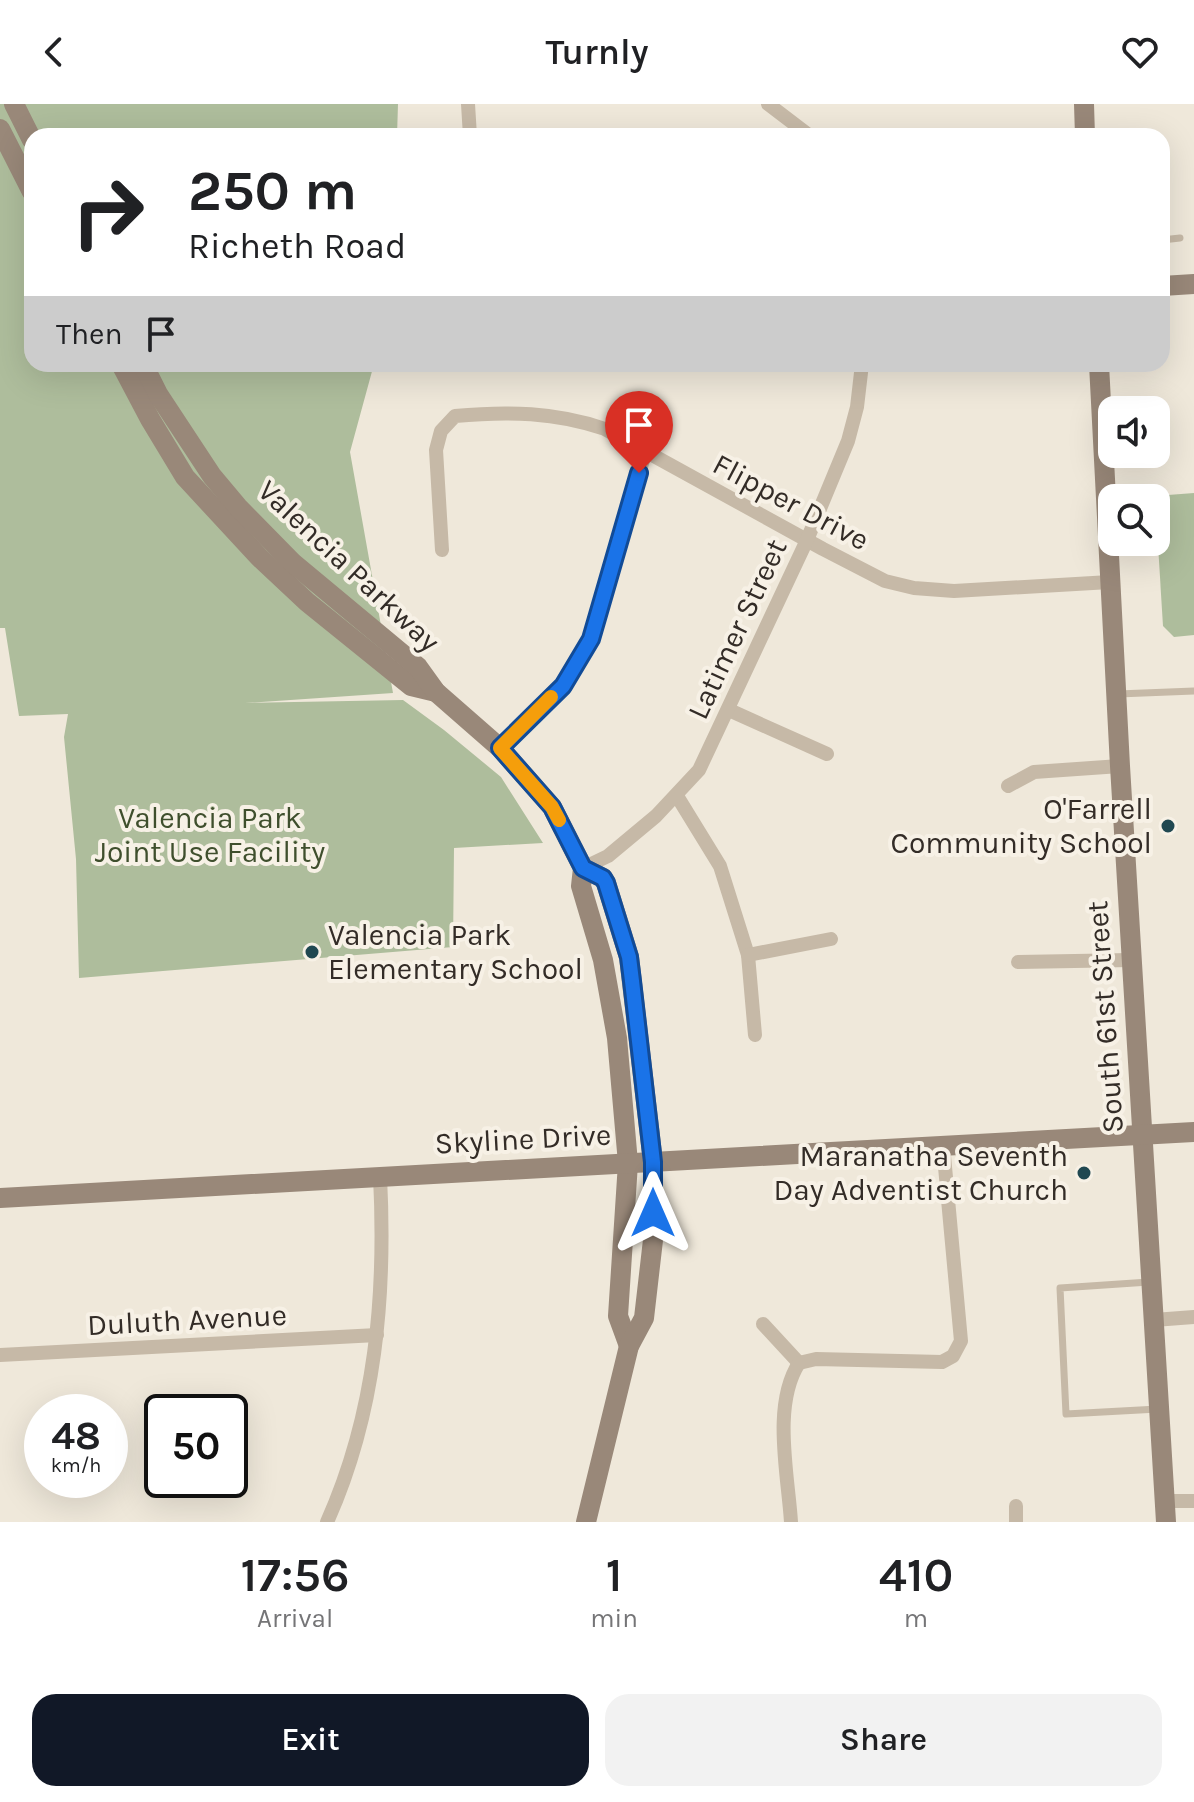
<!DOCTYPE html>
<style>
:root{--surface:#fff;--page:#f2f2f2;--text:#202124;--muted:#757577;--accent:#111827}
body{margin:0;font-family:Karla,sans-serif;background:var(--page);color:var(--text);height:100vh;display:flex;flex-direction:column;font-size:30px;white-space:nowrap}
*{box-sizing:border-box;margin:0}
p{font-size:26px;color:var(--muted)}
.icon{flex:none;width:44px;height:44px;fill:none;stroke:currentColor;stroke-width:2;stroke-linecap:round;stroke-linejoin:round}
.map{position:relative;height:1418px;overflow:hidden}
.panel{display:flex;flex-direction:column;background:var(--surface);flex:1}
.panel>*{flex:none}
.banner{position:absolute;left:24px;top:24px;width:1146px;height:244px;border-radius:24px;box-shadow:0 8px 32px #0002;background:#fff;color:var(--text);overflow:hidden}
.tools{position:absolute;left:1098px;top:292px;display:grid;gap:16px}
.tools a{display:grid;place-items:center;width:72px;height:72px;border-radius:16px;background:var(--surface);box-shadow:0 8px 32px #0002;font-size:40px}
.speed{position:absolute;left:24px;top:1290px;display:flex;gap:16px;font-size:40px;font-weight:700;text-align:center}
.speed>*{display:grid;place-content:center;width:104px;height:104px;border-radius:50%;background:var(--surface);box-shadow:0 8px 32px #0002;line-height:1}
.speed small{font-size:20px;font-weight:400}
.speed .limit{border:4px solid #111;border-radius:12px;background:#fff;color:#111}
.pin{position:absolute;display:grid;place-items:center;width:68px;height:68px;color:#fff;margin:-82px -34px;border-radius:50% 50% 50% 0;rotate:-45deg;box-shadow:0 0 8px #0007}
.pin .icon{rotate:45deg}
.me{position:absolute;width:88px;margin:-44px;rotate:0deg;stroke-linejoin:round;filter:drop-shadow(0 0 6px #0008)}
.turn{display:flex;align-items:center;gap:28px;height:168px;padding:0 32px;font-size:36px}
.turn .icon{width:104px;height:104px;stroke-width:2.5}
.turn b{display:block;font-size:56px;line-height:68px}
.then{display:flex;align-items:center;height:76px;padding:0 32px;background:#0003;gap:16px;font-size:30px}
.eta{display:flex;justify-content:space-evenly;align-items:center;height:136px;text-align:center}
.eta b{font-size:48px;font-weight:600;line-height:56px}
.action{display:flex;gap:16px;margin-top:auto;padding:16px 32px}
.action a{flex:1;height:92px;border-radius:24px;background:var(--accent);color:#fff;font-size:32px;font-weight:600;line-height:92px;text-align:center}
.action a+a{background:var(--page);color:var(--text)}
header{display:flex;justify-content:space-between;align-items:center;height:104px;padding:0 32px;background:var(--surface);font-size:36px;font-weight:600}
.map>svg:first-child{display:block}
.green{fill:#aebd9c}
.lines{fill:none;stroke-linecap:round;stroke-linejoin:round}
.lane{stroke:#c6b9a7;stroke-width:7}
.street{stroke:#c6b9a7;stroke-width:14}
.secondary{stroke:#998879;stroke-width:20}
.route-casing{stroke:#114b97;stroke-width:20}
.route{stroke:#1a73e8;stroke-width:14}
.slow{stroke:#f59e0b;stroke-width:14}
.poi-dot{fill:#204851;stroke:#f7f1e6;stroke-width:3}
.labels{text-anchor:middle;stroke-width:8;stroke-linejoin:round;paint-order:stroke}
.street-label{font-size:30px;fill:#332c27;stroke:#f7f1e6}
.poi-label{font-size:30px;fill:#332c27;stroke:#f7f1e6;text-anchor:end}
.park-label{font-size:30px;fill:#3f4f2d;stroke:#f7f1e6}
</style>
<header><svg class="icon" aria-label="back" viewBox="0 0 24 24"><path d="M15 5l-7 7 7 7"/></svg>Turnly<svg class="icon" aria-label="heart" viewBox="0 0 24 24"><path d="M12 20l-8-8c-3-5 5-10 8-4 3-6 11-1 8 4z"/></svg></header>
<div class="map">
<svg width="1194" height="1418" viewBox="0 0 1194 1418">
<rect width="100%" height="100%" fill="#efe8da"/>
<g class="green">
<polygon points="0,0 398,0 397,32 32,32 32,260 374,260 350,348 393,589 245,599 403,596 444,626 501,673 543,739 454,744 453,843 79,874 76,755 64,633 68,610 19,612 5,524 0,524"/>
<polygon points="1194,389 1194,531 1174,533 1163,522 1155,392"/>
</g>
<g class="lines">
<g class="lane">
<polyline points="1162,136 1180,134"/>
<polyline points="1118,590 1194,587"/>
<polyline points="1149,1178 1060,1184 1066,1310 1158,1305"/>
</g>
<g class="street">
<polyline points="468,0 470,32"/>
<polyline points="768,0 810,32"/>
<path d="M442,446l-6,-100 5,-19 14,-15c52,-5 101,-4 150,13l218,120 62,32 29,7 40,3 156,-9"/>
<polyline points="729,606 827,650"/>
<polyline points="500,644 563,582 591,535 645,349"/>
<polyline points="1008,682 1034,668 1120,662"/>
<polyline points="677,692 720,762 748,851 755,931"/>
<polyline points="583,764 608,752 656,712 699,666 807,436 848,337 857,303 862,260"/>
<polyline points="748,851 831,835"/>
<polyline points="1018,858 1131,856"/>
<polyline points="1154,1216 1194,1213"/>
<polyline points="763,1220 799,1259 816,1255 942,1258 953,1252 961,1237 943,1041"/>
<polyline points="0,1251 377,1231"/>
<polyline points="1165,1397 1194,1397"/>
<polyline points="1016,1402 1016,1418"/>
<path d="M327,1418c49,-109 59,-227 53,-346"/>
<path d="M791,1418c-3,-48 -19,-117 8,-159"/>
</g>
<g class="secondary">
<polyline points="14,0 32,36"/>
<polyline points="1084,0 1085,32"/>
<polyline points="0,25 32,88"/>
<polyline points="1162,182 1194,180"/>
<polyline points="121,260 150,315 185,373 259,453 307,498 411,582 436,588"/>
<polyline points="143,260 158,290 212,372 238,403 293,459 418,563 436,588 500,644 552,703 583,764 581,782 603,856 617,934 628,1059 618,1212 629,1242"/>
<polyline points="1099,260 1120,662 1166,1418"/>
<polyline points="583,764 603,774 606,779 629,853 653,1058 653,1136 644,1214 629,1242 586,1418"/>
<polyline points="0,1094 1194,1028"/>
</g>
</g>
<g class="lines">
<g class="route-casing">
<polyline id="route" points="639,369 591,535 563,582 500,644 552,703 583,764 603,774 606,779 629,853 632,877 653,1058 653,1109"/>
</g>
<use href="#route" class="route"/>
<polyline class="slow" points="551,593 500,644 552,703 559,716"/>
</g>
<g class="poi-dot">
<circle cx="1168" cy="722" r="8"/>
<circle cx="312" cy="848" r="8"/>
<circle cx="1084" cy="1069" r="8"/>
</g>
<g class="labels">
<g class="street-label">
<text transform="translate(791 398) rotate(28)" y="10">Flipper Drive</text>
<text transform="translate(349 462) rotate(43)" y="10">Valencia Parkway</text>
<text transform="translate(737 525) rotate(-65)" y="10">Latimer Street</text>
<text transform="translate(1105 913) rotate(-94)" y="10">South 61st Street</text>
<text transform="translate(523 1035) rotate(-3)" y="10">Skyline Drive</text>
<text transform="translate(187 1216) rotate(-3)" y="10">Duluth Avenue</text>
</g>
<g class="poi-label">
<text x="1152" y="715">O'Farrell<tspan x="1152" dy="34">Community School</tspan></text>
<text x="328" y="841" text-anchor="start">Valencia Park<tspan x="328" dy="34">Elementary School</tspan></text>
<text x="1068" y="1062">Maranatha Seventh<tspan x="1068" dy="34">Day Adventist Church</tspan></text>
</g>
<g class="park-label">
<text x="210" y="724">Valencia Park<tspan x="210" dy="34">Joint Use Facility</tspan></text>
</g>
</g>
</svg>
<div class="tools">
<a><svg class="icon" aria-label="sound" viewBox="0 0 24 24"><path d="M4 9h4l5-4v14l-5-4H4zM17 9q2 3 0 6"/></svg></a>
<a><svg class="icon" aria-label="search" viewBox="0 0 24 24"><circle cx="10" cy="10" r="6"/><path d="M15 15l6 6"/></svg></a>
</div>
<div class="speed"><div>48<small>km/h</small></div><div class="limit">50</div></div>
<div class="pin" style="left:639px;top:369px;background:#d93025"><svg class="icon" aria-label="arrive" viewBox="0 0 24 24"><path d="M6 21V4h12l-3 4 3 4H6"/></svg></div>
<svg class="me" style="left:653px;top:1109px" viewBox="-20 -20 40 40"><path d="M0-17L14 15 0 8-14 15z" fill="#1a73e8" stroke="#fff" stroke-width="4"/></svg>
<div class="banner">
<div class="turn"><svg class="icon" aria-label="right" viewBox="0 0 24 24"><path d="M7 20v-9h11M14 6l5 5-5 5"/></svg><div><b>250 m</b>Richeth Road</div></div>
<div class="then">Then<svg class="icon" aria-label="arrive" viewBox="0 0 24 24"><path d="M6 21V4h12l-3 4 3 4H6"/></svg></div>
</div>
</div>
<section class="panel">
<div class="eta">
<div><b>17:56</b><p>Arrival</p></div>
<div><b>1</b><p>min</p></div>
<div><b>410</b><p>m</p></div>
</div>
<div class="action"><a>Exit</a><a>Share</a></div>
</section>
